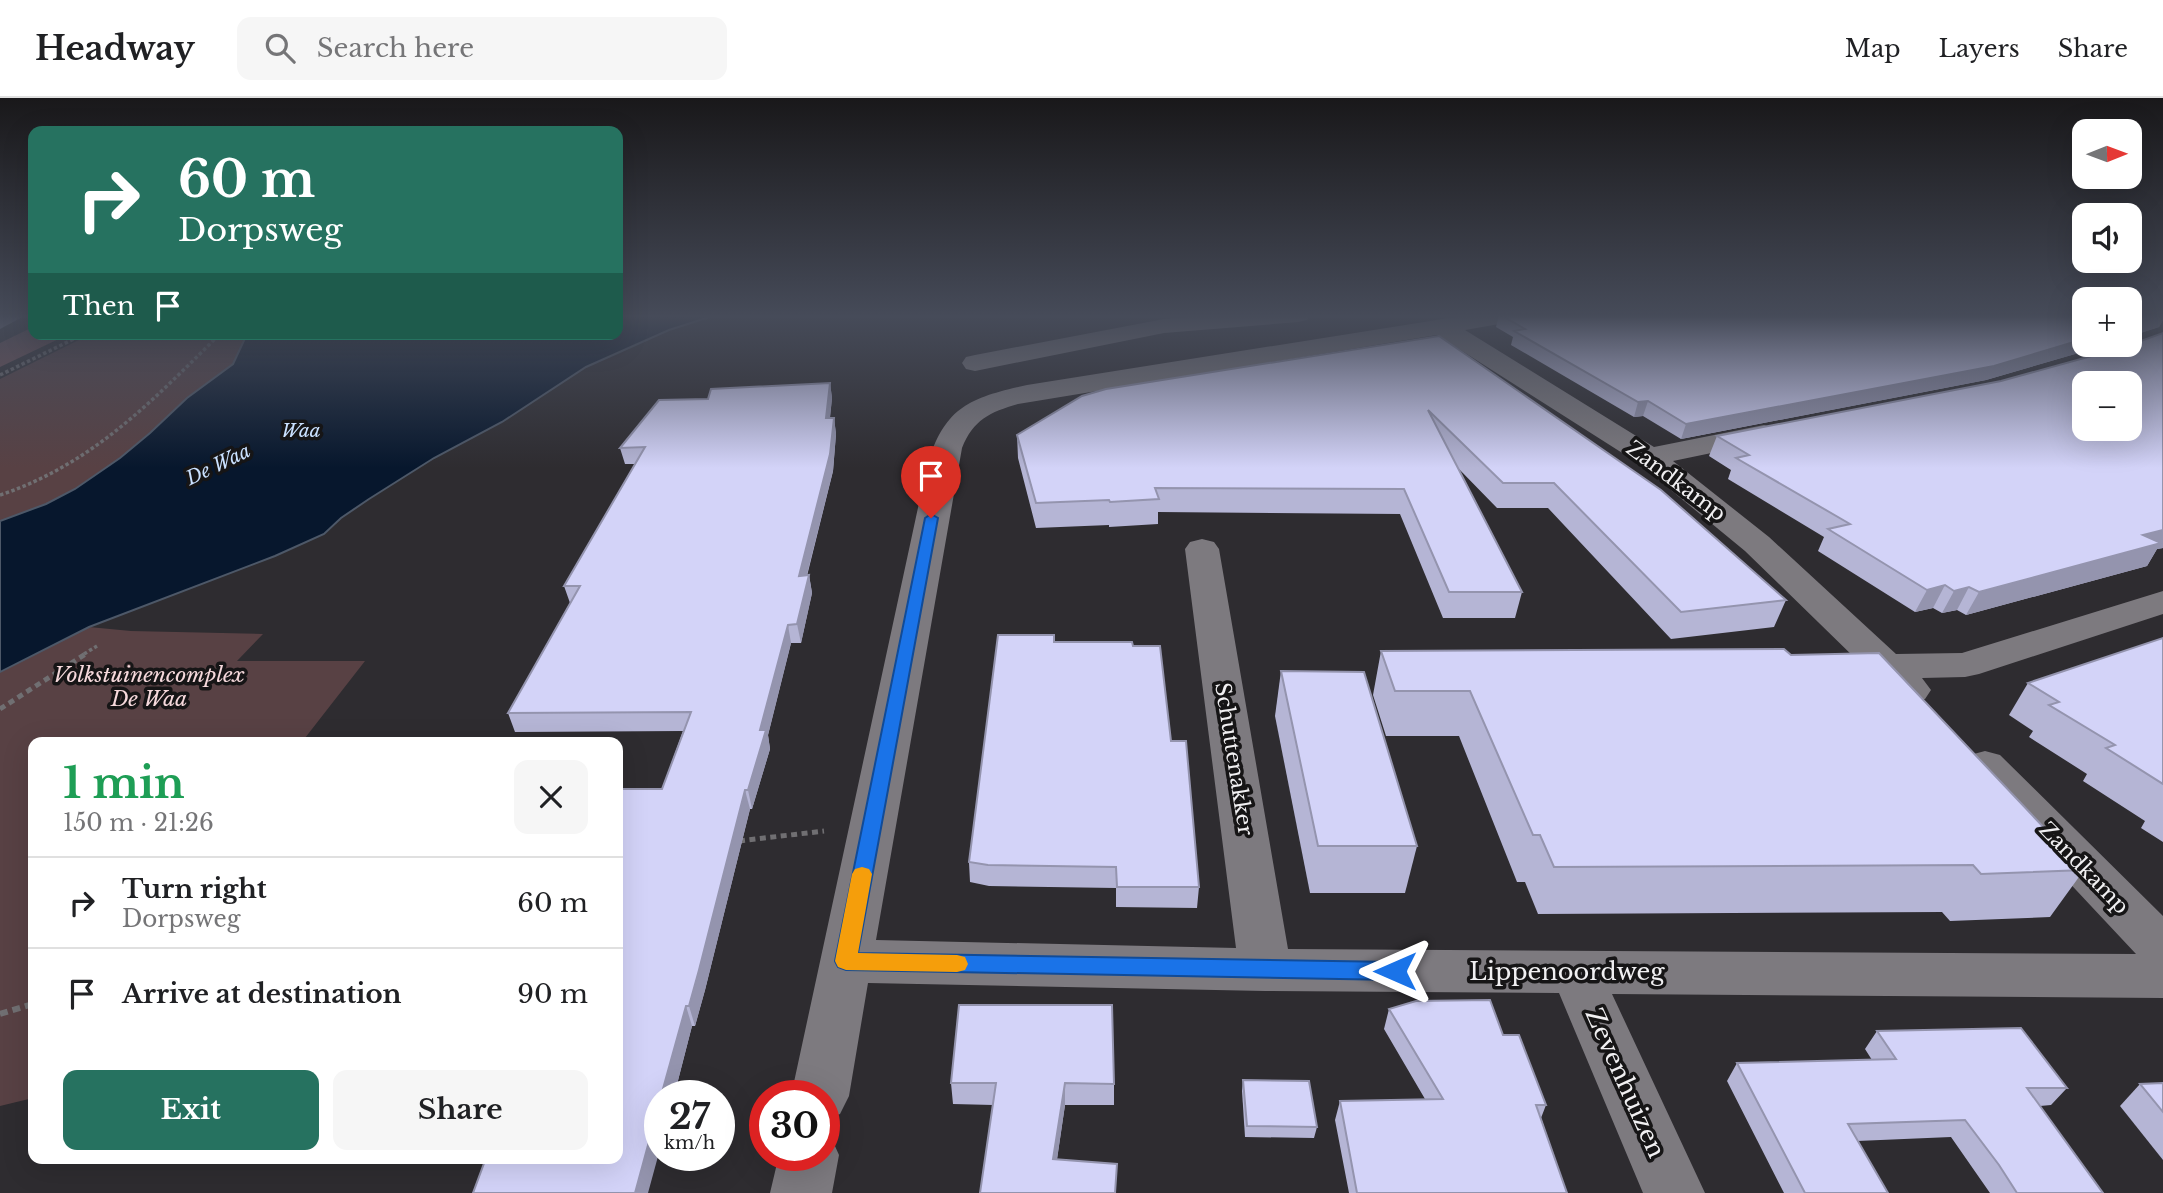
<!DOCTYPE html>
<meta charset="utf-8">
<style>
:root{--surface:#fff;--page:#f6f6f6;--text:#202124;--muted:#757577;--line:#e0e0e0;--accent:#267260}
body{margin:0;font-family:"Libre Baskerville",serif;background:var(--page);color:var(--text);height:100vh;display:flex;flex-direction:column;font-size:26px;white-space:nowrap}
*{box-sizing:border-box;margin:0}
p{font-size:23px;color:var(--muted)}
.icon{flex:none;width:38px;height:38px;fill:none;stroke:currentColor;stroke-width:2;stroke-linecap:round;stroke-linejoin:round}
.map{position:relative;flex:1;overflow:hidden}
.side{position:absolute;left:28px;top:639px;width:595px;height:427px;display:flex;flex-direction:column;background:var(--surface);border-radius:14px;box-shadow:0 7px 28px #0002}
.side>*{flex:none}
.hud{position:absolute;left:28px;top:28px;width:595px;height:214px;border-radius:14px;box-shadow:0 7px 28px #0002;background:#267260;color:#fff;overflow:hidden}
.needle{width:46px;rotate:89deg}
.buttons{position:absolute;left:2072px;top:21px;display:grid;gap:14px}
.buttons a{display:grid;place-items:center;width:70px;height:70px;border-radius:14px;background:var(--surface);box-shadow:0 7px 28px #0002;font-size:35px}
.speed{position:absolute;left:644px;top:982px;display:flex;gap:14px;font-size:35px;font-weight:700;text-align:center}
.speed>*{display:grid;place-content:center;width:91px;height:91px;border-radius:50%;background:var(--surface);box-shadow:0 7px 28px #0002;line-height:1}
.speed small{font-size:18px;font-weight:400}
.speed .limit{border:10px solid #d22;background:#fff;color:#111}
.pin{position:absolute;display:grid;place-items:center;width:60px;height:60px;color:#fff;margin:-72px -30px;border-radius:50% 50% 50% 0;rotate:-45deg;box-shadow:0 0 7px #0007}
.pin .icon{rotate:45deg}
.me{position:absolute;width:77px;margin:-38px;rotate:270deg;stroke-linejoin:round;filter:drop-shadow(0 0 5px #0008)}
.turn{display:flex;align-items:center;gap:24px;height:147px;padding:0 35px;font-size:32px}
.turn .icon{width:91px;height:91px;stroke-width:2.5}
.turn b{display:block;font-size:49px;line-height:60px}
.then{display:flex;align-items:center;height:66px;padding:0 35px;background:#0003;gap:14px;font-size:26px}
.round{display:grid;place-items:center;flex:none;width:74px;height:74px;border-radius:14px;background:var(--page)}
.headline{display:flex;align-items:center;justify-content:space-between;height:119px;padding:0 35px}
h1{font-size:42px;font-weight:800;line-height:52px;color:#1e9e55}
.primary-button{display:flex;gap:14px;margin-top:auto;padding:14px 35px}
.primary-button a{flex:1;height:80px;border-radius:14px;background:var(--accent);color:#fff;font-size:28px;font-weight:800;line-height:80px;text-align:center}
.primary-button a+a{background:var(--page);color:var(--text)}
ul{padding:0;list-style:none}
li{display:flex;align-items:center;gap:21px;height:91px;padding:0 35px;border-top:2px solid var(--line)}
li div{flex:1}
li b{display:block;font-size:26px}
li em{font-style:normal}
header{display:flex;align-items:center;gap:42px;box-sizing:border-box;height:98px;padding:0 35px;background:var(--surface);border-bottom:2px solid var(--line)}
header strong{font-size:33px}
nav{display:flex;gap:38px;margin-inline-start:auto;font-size:24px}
.search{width:490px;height:63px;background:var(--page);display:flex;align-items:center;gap:18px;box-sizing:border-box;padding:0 24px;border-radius:14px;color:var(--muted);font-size:26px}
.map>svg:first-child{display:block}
.green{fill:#584144}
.forest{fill:#775257}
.water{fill:#07172d;stroke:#4d5868;stroke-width:2}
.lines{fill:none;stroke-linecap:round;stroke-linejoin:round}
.path-far2{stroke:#706f72;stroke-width:3.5;stroke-dasharray:3.5 2.5;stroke-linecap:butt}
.path-far1{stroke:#706f72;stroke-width:5;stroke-dasharray:6 4.5;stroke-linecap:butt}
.path{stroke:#706f72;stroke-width:6;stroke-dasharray:8 5;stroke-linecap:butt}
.minor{fill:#7d7a7f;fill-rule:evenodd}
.wall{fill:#b5b5d5}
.shaded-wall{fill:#9494ae}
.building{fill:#d3d3f8;stroke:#9494ae;stroke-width:2;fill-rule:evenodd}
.route{fill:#1a73e8;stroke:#114b97;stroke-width:2}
.slow{fill:#f59e0b}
.labels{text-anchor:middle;stroke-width:7;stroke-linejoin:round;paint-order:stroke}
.far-water-label{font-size:19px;font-style:italic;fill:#cae1ff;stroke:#161516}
.street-label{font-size:21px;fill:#f1f0f2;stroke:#161516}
.park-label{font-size:21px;font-style:italic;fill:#f6d9dc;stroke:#161516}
.near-street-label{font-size:24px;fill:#f1f0f2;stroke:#161516}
</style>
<header>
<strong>Headway</strong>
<div class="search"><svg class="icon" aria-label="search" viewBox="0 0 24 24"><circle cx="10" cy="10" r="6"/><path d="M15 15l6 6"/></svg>Search here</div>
<nav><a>Map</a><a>Layers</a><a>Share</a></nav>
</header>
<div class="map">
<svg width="2163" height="1095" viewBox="0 0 2163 1095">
<rect width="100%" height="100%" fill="#2e2c30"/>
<g class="green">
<polygon points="91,236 247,236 233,266 187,300 150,335 120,360 75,391 46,406 0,423 0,281"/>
<polygon points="89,529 131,533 263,536 237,563 365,563 305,640 525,643 33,644 33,1000 0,1008 0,574"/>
</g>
<polygon class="forest" points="33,229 33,236 69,236 0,269 0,245"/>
<polygon class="water" points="618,217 716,217 669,232 586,269 502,324 434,360 369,401 341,420 324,436 275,458 89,529 0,574 0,423 46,406 75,391 120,360 150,335 187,300 233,266 247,236 618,236"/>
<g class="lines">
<g class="path-far2">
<polyline points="0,277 84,236"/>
<path d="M0,397c93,-31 152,-94 220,-161"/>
<polyline points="84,556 97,548"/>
</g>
<g class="path-far1">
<polyline points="0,611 87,555"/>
<polyline points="739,743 824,733"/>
</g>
<polyline class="path" points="0,916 33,906"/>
<g class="minor">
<polygon points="1210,217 1310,217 1307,222 1298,224 1164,235 975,273 966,271 962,265 966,259 975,257 1164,221"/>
<path d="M1468,217h57l-3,5 -57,10 189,117 110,-22 10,3 5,6 -5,6 -101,21 96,76 127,117 66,-1 201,-62v23l-184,60 -14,3 -43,1 9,12 -6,9c-37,10 -33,-16 -65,-24l-6,-9 4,-5 -113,-110 -107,-88 -201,-128 -419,69c-28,8 -45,16 -56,44l-86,492 360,8 -51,-399 5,-7 12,-3 12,3 5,7 69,400 848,5 -166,-177 -7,-11 7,-11 15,-4 15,4 163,161v82l-551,-4 93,199h-62l-84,-200 -294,-2 -397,-8 -19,113 -9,18 -16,6v-24h-33l136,-630c18,-60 43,-68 100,-81z"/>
<polygon points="824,1035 830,1037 839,1057 832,1095 770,1095 779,1057 824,1057"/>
</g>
</g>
<g class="wall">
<polygon points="1499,217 2084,217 2084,247 2106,247 1986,282 1681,341 1643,318 1634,319 1511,247 1513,239 1496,229"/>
<polygon points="2130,217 2163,217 2163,222 2159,229 2131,238 2130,240"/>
<polygon points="2163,235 2163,450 2157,451 2147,468 1966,517 1957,512 1942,515 1933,510 1915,514 1818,453 1824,439 1728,381 1731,372 1709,358 1717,338 2001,283 2124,249"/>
<polygon points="1439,238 1786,502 1774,529 1671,541 1548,410 1497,410 1458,370 1522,494 1515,520 1443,520 1400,416 1158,414 1158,426 1109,429 1109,427 1036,430 1018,360 1017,337"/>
<polygon points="830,285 832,300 830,320 834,320 836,336 833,373 807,478 809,477 812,495 801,545 791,545 768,637 770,651 752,711 750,711 705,892 695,928 692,928 674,998 660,998 618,1060 662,691 683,633 515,634 508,615 570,505 564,488 635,366 625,366 620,350"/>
<polygon points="2163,540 2163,744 2141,730 2145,723 2083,683 2087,676 2029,639 2033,633 2009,617 2028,585"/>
<polygon points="1054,544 1133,548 1171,643 1199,789 1197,810 1116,809 1116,790 989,788 970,784 969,764"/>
<polygon points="1381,553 1791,557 2084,772 2050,819 1950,823 1942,814 1538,816 1525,784 1517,784 1459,638 1386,638 1373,597"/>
<polygon points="1281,573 1417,748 1405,795 1310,795 1275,618"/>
<polygon points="1389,911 1503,937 1546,1007 1541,1020 1567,1095 1349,1095 1335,1022 1340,1003 1425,1001 1384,931"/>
<polygon points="1877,933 2067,990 2051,1007 2040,1008 2103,1095 1990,1095 1951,1039 1857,1043 1888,1095 1784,1095 1727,983 1737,965 1872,962 1865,951"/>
<polygon points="1243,982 1317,1029 1314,1040 1245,1039 1242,993"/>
<polygon points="951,985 1114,986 1114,1007 1065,1007 1057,1061 1117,1066 1115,1095 980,1095 993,1007 953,1006"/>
<polygon points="2163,985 2163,1062 2120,1008 2140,986"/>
</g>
<g class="shaded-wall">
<polygon points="0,217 26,217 0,231"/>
<polygon points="2161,217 2163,217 2163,222 2159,229 2131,238 2137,225"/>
<polygon points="2084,241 2084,247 2106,247 1986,282 1681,341 1686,326"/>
<polygon points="830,285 832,300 828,336 826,320"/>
<polygon points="1648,303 1643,318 1634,319 1638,304"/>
<polygon points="834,320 836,336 833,373 802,496 799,478"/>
<polygon points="2163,432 2163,450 2157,451 2147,468 1966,517 1979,494 2143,437"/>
<polygon points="809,477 812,495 801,545 797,526"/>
<polygon points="1945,487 1933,510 1915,514 1927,492"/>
<polygon points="1969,489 1957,512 1942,515 1954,493"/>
<polygon points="788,527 791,545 768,637 770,651 752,711 748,692 760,632"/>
<polygon points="745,692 750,711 705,892 695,928 689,908"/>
<polygon points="686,908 692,928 674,998 661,998"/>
<polygon points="1065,985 1065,1007 1054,1082 1053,1061"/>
<polygon points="660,1003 660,1051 648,1095 635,1095"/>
</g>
<g class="building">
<polygon points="1501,217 2084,217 2084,241 1994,268 1686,326 1648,303 1638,304 1514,233 1525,231"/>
<polygon points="2130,217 2161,217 2137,225 2135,230 2130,230"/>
<path d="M2163,235v197l-20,5 18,8 -182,49 -10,-5 -15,4 -9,-6 -18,5 -99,-61 22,-5 -114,-66 13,-3 -32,-19 284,-55 123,-34zM2084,285h46v46h-46z"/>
<polygon points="1439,238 1661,392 1786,502 1681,514 1554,385 1503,385 1428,312 1522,494 1449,494 1404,391 1155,390 1159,401 1110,404 1109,402 1036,405 1017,337 1082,298 1106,291"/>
<polygon points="830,285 826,320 834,320 830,356 799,478 809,477 797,526 788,527 760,632 766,632 748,692 745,692 699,872 689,908 686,908 661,998 660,998 660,1003 635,1095 473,1095 486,1060 618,1060 618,691 662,691 691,614 508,615 580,488 564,488 645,349 620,350 659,302 708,301 711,291"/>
<polygon points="998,537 1054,537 1054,544 1132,544 1133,548 1160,548 1171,643 1186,643 1199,789 1117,789 1116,769 988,767 969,764"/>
<polygon points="2163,540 2163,686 2106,650 2115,647 2049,607 2059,604 2028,585"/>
<polygon points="1784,551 1791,557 1879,555 2084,772 1981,776 1973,767 1554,769 1540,737 1533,737 1470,593 1395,593 1381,553"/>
<polygon points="1281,573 1364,574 1417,748 1318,748"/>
<polygon points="1490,902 1503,937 1519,937 1546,1007 1536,1007 1567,1095 1357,1095 1340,1003 1443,1001 1389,911 1416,903"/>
<polygon points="959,907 1112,907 1114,986 1065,985 1053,1061 1117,1066 1115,1095 980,1095 996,985 951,985"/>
<polygon points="2021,930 2067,990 2027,990 2103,1095 2017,1095 1999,1067 1965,1022 1848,1026 1888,1095 1805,1095 1737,965 1896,961 1877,933"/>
<polygon points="1243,982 1309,983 1317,1029 1247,1028"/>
<polygon points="2163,985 2163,1014 2140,986"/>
</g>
<linearGradient id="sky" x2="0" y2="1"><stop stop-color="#19181a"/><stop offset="0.59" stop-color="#464b59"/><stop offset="1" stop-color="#464b59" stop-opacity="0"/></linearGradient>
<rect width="2163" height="370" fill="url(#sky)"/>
<polygon class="route" points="931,416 938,420 858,855 1395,864 1403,866 1406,873 1403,879 1395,882 846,872 838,869 835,863 925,420"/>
<polygon class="slow" points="862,769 869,771 872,776 858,855 957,857 965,859 968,866 965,872 957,874 846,872 838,869 835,863 852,776 855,771"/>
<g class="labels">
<g class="far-water-label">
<text x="301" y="339">Waa</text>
<text transform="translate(218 366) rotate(-26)" y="7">De Waa</text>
</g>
<g class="street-label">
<text transform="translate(1676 383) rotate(37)" y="7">Zandkamp</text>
<text transform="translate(1234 661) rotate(81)" y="7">Schuttenakker</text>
<text transform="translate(2084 770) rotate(46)" y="7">Zandkamp</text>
</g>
<g class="park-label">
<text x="149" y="584">Volkstuinencomplex<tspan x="149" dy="24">De Waa</tspan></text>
</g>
<g class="near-street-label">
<text x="1567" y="882">Lippenoordweg</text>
<text transform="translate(1625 985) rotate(66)" y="8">Zevenhuizen</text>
</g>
</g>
</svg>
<div class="buttons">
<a><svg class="needle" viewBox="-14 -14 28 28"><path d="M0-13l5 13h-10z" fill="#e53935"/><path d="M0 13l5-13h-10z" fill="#757577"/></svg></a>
<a><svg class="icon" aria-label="sound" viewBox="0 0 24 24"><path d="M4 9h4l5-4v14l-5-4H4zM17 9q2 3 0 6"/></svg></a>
<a>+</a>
<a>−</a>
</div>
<div class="speed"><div>27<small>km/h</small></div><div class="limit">30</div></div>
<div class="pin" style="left:931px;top:420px;background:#d93025"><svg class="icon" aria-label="arrive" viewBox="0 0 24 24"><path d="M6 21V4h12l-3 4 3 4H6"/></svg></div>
<svg class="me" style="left:1395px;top:873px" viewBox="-20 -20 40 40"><path d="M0-17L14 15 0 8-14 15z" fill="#1a73e8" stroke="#fff" stroke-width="4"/></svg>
<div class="hud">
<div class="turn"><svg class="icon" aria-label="right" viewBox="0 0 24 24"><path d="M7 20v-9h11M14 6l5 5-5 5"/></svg><div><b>60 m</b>Dorpsweg</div></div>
<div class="then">Then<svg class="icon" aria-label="arrive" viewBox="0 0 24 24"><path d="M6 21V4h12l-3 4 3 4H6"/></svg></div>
</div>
<section class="side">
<div class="headline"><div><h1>1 min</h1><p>150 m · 21:26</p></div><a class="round"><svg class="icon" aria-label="close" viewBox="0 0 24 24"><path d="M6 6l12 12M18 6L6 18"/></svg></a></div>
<ul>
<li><svg class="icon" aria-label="right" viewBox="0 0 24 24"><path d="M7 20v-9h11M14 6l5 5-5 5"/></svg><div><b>Turn right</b><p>Dorpsweg</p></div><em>60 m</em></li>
<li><svg class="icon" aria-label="arrive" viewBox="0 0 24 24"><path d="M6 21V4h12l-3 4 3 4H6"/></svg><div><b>Arrive at destination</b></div><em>90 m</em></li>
</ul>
<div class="primary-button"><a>Exit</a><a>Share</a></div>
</section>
</div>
